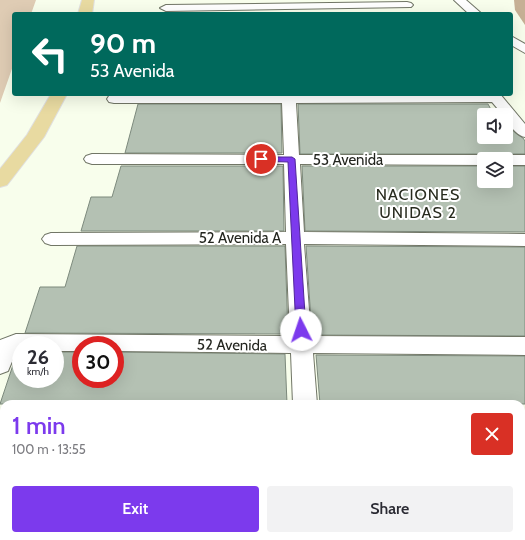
<!DOCTYPE html>
<meta charset="utf-8">
<style>
:root{--surface:#fff;--page:#f2f2f3;--text:#2b2b33;--muted:#7c7c81;--accent:#7c3aed}
body{margin:0;font-family:Cabin,sans-serif;background:var(--page);color:var(--text);height:100vh;display:flex;flex-direction:column;font-size:15px;white-space:nowrap}
*{box-sizing:border-box;margin:0}
p{font-size:13px;color:var(--muted)}
.icon{flex:none;width:22px;height:22px;fill:none;stroke:currentColor;stroke-width:2;stroke-linecap:round;stroke-linejoin:round}
.map{position:relative;flex:1;overflow:hidden}
.drawer{position:absolute;left:0px;top:400px;width:525px;height:140px;display:flex;flex-direction:column;background:var(--surface);border-radius:12px 12px 0 0;box-shadow:0 4px 16px #0002}
.drawer>*{flex:none}
.banner{position:absolute;left:12px;top:12px;width:501px;height:84px;border-radius:4px;box-shadow:0 4px 16px #0002;background:#00695c;color:#fff;overflow:hidden}
.fabs{position:absolute;left:477px;top:108px;display:grid;gap:8px}
.fabs a{display:grid;place-items:center;width:36px;height:36px;border-radius:4px;background:var(--surface);box-shadow:0 4px 16px #0002;font-size:20px}
.speed{position:absolute;left:12px;top:336px;display:flex;gap:8px;font-size:20px;font-weight:700;text-align:center}
.speed>*{display:grid;place-content:center;width:52px;height:52px;border-radius:50%;background:var(--surface);box-shadow:0 4px 16px #0002;line-height:1}
.speed small{font-size:10px;font-weight:400}
.speed .limit{border:6px solid #d22;background:#fff;color:#111}
.pin{position:absolute;display:grid;place-items:center;width:34px;height:34px;color:#fff;margin:-17px;border:2px solid #fff;border-radius:50%;box-shadow:0 1px 4px #0007}
.me{position:absolute;width:44px;margin:-22px;rotate:356deg;stroke-linejoin:round;filter:drop-shadow(0 0 3px #0008)}
.turn{display:flex;align-items:center;gap:14px;height:84px;padding:0 12px;font-size:18px}
.turn .icon{width:52px;height:52px;stroke-width:2.5}
.turn b{display:block;font-size:28px;line-height:34px}
.round{display:grid;place-items:center;flex:none;width:42px;height:42px;border-radius:4px;background:var(--page)}
.overview{display:flex;align-items:center;justify-content:space-between;height:68px;padding:0 12px}
h1{font-size:24px;font-weight:600;line-height:30px;color:var(--accent)}
.cta{display:flex;gap:8px;margin-top:auto;padding:8px 12px}
.cta a{flex:1;height:46px;border-radius:4px;background:var(--accent);color:#fff;font-size:16px;font-weight:600;line-height:46px;text-align:center}
.cta a+a{background:var(--page);color:var(--text)}
.map>svg:first-child{display:block}
.green{fill:#dfccb4}
.forest{fill:#c6b095}
.building{fill:#b4c1b3;stroke:#7d8a7d}
.lines{fill:none;stroke-linecap:round;stroke-linejoin:round}
.minor-casing{stroke:#717666;stroke-width:2}
.major-casing{stroke:#e0e0e0;stroke-width:2}
.minor{fill:#fff;fill-rule:evenodd}
.major{fill:#e8daa1;fill-rule:evenodd}
.route{fill:#7c3aed;stroke:#51269a}
.labels{text-anchor:middle;stroke-width:4;stroke-linejoin:round;paint-order:stroke}
.street-label{font-size:15px;fill:#23251f;stroke:#fff}
.neighbourhood-label{font-size:16px;letter-spacing:1px;fill:#282b1e;stroke:#fff}
</style>
<div class="map">
<svg width="525" height="540" viewBox="0 0 525 540">
<rect width="100%" height="100%" fill="#f8feec"/>
<polygon class="green" points="0,0 36,0 31,14 14,14 14,63 0,103"/>
<polygon class="forest" points="514,0 525,0 525,25 515,10"/>
<g class="building">
<polygon points="138,104 281,104 282,153 125,153"/>
<polygon points="298,104 488,104 494,115 484,115 484,137 506,137 506,129 511,129 518,135 523,138 525,141 525,154 506,154 500,156 498,159 492,159 490,156 484,154 300,154"/>
<polygon points="121,166 283,166 284,231 81,231 91,197 112,197"/>
<polygon points="302,166 484,166 484,181 506,181 506,166 525,166 525,232 305,231"/>
<polygon points="77,246 285,246 288,334 25,333 40,287 65,287"/>
<polygon points="306,246 525,247 525,336 312,335"/>
<polygon points="55,352 81,352 81,379 115,379 115,352 285,354 287,404 0,404 17,353 21,353 21,379 55,379"/>
<polygon points="316,355 525,356 525,404 320,404"/>
</g>
<g class="lines">
<g class="minor-casing">
<g id="minor">
<polygon points="454,0 466,0 482,14 469,14"/>
<polygon points="407,2 411,3 413,5 411,7 166,11 160,8 166,5"/>
<polygon points="511,36 525,44 525,53 511,45"/>
<path d="M500,94l25,30v13c-8,-1 -19,-14 -19,-22h-3l-11,-13 -196,1 3,52h185l6,2 1,2h-7v6l-184,-1 4,68 221,2v12l-221,-2 7,92 214,1v18l-212,-2 4,51h-24l-2,-51 -176,-2v-6h-34v6h-26v-6h-34v6l-5,1 -8,19 -8,3v-34l16,-6 274,2 -4,-92 -235,1 -6,-2 -3,-4 3,-4 6,-2 235,-1 -2,-68h-192l-6,-2 -2,-3 2,-3 6,-2 192,1 -2,-52h-168l-5,-1 -2,-3 2,-3z"/>
<polygon points="506,155 525,155 525,165 506,165 506,159 499,159 500,157"/>
<rect x="0" y="481" width="4" height="26"/>
<rect x="521" y="481" width="4" height="26"/>
<polygon points="299,536 325,536 326,540 298,540"/>
</g>
</g>
<g class="major-casing">
<g id="major">
<polygon points="82,0 94,0 92,14 78,14"/>
<polygon points="51,94 67,94 44,137 7,185 0,187 0,169 27,135"/>
</g>
</g>
<use href="#minor" class="minor"/>
<use href="#major" class="major"/>
</g>
<polygon class="route" points="261,157 292,157 295,159 306,330 305,333 298,333 296,330 288,162 258,161 257,159"/>
<g class="labels">
<g class="street-label">
<text x="348" y="165">53 Avenida</text>
<text x="240" y="243">52 Avenida A</text>
<text transform="translate(232 345) rotate(1)" y="5">52 Avenida</text>
</g>
<g class="neighbourhood-label">
<text x="418" y="200">NACIONES<tspan x="418" dy="18">UNIDAS 2</tspan></text>
</g>
</g>
</svg>
<div class="fabs">
<a><svg class="icon" aria-label="sound" viewBox="0 0 24 24"><path d="M4 9h4l5-4v14l-5-4H4zM17 9q2 3 0 6"/></svg></a>
<a><svg class="icon" aria-label="layers" viewBox="0 0 24 24"><path d="M12 4l9 5-9 5-9-5zM3 14l9 5 9-5"/></svg></a>
</div>
<div class="speed"><div>26<small>km/h</small></div><div class="limit">30</div></div>
<div class="pin" style="left:261px;top:159px;background:#d93025"><svg class="icon" aria-label="arrive" viewBox="0 0 24 24"><path d="M6 21V4h12l-3 4 3 4H6"/></svg></div>
<svg class="me" style="left:301px;top:330px" viewBox="-20 -20 40 40"><circle r="19" fill="#fff"/><path d="M0-13L10 11 0 6-10 11z" fill="#7c3aed"/></svg>
<div class="banner">
<div class="turn"><svg class="icon" aria-label="left" viewBox="0 0 24 24"><path d="M17 20v-9H6M10 6l-5 5 5 5"/></svg><div><b>90 m</b>53 Avenida</div></div>
</div>
<section class="drawer">
<div class="overview"><div><h1>1 min</h1><p>100 m · 13:55</p></div><a class="round" style="background:#d93025;color:#fff"><svg class="icon" aria-label="close" viewBox="0 0 24 24"><path d="M6 6l12 12M18 6L6 18"/></svg></a></div>
<div class="cta"><a>Exit</a><a>Share</a></div>
</section>
</div>
